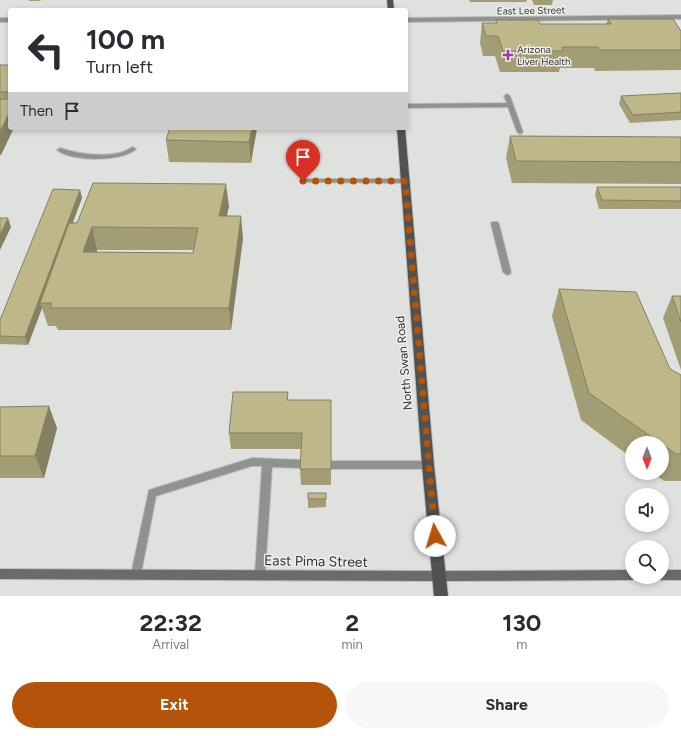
<!DOCTYPE html>
<style>
:root{--surface:#fff;--page:#f7f7f7;--text:#2b2b33;--muted:#7c7c81;--accent:#b45309}
body{margin:0;font-family:Figtree,sans-serif;background:var(--page);color:var(--text);height:100vh;display:flex;flex-direction:column;font-size:15px;white-space:nowrap}
*{box-sizing:border-box;margin:0}
p{font-size:13px;color:var(--muted)}
.icon{flex:none;width:22px;height:22px;fill:none;stroke:currentColor;stroke-width:2;stroke-linecap:round;stroke-linejoin:round}
.map{position:relative;height:596px;overflow:hidden}
.drawer{display:flex;flex-direction:column;background:var(--surface);flex:1}
.drawer>*{flex:none}
.hud{position:absolute;left:8px;top:8px;width:400px;height:122px;border-radius:4px;box-shadow:0 2px 6px #0003;background:#fff;color:var(--text);overflow:hidden}
.needle{width:26px;rotate:180deg}
.buttons{position:absolute;left:625px;top:436px;display:grid;gap:8px}
.buttons a{display:grid;place-items:center;width:44px;height:44px;border-radius:50%;background:var(--surface);box-shadow:0 2px 6px #0003;font-size:20px}
.pin{position:absolute;display:grid;place-items:center;width:34px;height:34px;color:#fff;margin:-41px -17px;border-radius:50% 50% 50% 0;rotate:-45deg;box-shadow:0 0 4px #0007}
.pin .icon{rotate:45deg}
.me{position:absolute;width:44px;margin:-22px;rotate:354deg;stroke-linejoin:round;filter:drop-shadow(0 0 3px #0008)}
.turn{display:flex;align-items:center;gap:14px;height:84px;padding:0 12px;font-size:18px}
.turn .icon{width:52px;height:52px;stroke-width:2.5}
.turn b{display:block;font-size:28px;line-height:34px}
.then{display:flex;align-items:center;height:38px;padding:0 12px;background:#0003;gap:8px;font-size:15px}
.eta{display:flex;justify-content:space-evenly;align-items:center;height:68px;text-align:center}
.eta b{font-size:24px;font-weight:700;line-height:28px}
.primary-button{display:flex;gap:8px;margin-top:auto;padding:8px 12px}
.primary-button a{flex:1;height:46px;border-radius:24px;background:var(--accent);color:#fff;font-size:16px;font-weight:700;line-height:46px;text-align:center}
.primary-button a+a{background:var(--page);color:var(--text)}
.map>svg:first-child{display:block}
.lines{fill:none;stroke-linecap:round;stroke-linejoin:round}
.lane-casing{stroke:#bdbebc;stroke-width:2}
.street-casing{stroke:#bdbebc;stroke-width:2}
.secondary-casing{stroke:#bdbebc;stroke-width:2}
.primary-casing{stroke:#bdbebc;stroke-width:2}
.lane{fill:#909291;fill-rule:evenodd}
.street{fill:#909291;fill-rule:evenodd}
.secondary{fill:#6a6c6b;fill-rule:evenodd}
.primary{fill:#4f5250;fill-rule:evenodd}
.wall{fill:#a39d76;fill-rule:evenodd}
.shaded-wall{fill:#858060}
.building{fill:#beb789;stroke:#858060;fill-rule:evenodd}
.route{stroke:#b45309;stroke-width:7;stroke-dasharray:0 12.6}
.poi-dot{fill:#9e399e;stroke:#edefeb;stroke-width:1.5}
.labels{text-anchor:middle;stroke-width:3;stroke-linejoin:round;paint-order:stroke}
.far-street-label{font-size:10px;fill:#343433;stroke:#edefeb}
.far-poi-label{font-size:10px;fill:#343433;stroke:#edefeb;text-anchor:start}
.street-label{font-size:12px;fill:#343433;stroke:#edefeb}
.near-street-label{font-size:14px;fill:#343433;stroke:#edefeb}
</style>
<div class="map">
<svg width="681" height="596" viewBox="0 0 681 596">
<rect width="100%" height="100%" fill="#dfe1de"/>
<g class="lines">
<g class="lane-casing">
<g id="lane">
<polygon points="507,94 510,96 523,132 522,133 520,134 517,132 508,107 406,108 406,104 507,103 504,96"/>
<path d="M133,147l3,2c-13,13 -65,13 -79,1l3,-2c19,6 39,9 59,5 5,-1 9,-4 14,-6z"/>
<polygon points="303,179 405,179 408,181 405,183 301,182 300,181"/>
<polygon points="492,222 498,222 499,224 511,272 510,274 507,275 503,272 491,224"/>
<polygon points="252,458 301,460 304,461 306,464 304,467 301,468 272,467 265,574 264,577 260,579 256,577 255,574 262,466 252,466 156,496 141,574 140,577 136,579 132,577 131,574 149,490"/>
<polygon points="331,461 428,461 431,462 433,465 431,468 428,469 331,469 328,468 326,465 328,462"/>
</g>
</g>
<g class="street-casing">
<g id="street">
<polygon points="681,15 681,19 406,22 406,18"/>
<rect x="0" y="18" width="10" height="4"/>
</g>
</g>
<g class="secondary-casing">
<g id="secondary">
<polygon points="0,569 439,571 632,570 632,577 636,577 632,580 439,581 0,579"/>
<polygon points="662,570 681,570 681,580 662,580 658,579 658,577 662,577"/>
</g>
</g>
<g class="primary-casing">
<g id="primary">
<polygon points="387,0 393,0 394,10 388,10"/>
<polygon points="397,128 405,128 434,465 448,596 434,596 422,465"/>
</g>
</g>
<use href="#lane" class="lane"/>
<use href="#street" class="street"/>
<use href="#secondary" class="secondary"/>
<use href="#primary" class="primary"/>
</g>
<g class="wall">
<polygon points="29,0 41,0 40,1 29,1"/>
<polygon points="469,0 527,0 526,2 470,2"/>
<polygon points="532,0 553,0 552,5 534,5"/>
<polygon points="608,19 681,31 681,70 595,71 594,68 560,68 559,72 500,72 495,56 483,56 480,43 482,23 495,23 496,20 540,24 606,24"/>
<polygon points="10,63 10,128 1,155 0,155 0,65 8,65"/>
<polygon points="681,93 681,120 630,123 619,104 621,96"/>
<polygon points="257,128 251,163 169,162 166,140"/>
<polygon points="510,136 681,137 681,184 512,183 506,158"/>
<polygon points="597,187 681,187 681,209 599,209 595,195"/>
<path d="M80,190l2,8 -10,25 157,-17 -3,10 17,22 -12,92h-173l-2,-4h-8l-6,-18 -14,37 -28,-1v-24zM97,250h97l-1,3 -96,-1z"/>
<polygon points="559,289 670,369 681,375 681,481 664,481 653,473 662,473 662,443 632,443 632,458 581,420 552,316"/>
<polygon points="672,296 681,296 681,370 663,318"/>
<polygon points="288,392 288,400 331,400 331,485 301,485 300,469 301,449 231,449 229,433"/>
<polygon points="0,407 57,428 44,478 0,478"/>
<polygon points="308,499 326,499 326,507 308,508"/>
</g>
<g class="shaded-wall">
<polygon points="10,111 10,128 14,128 1,155 0,153 0,132"/>
<polygon points="252,128 257,128 251,163 249,142"/>
<polygon points="226,184 229,206 222,238 219,216"/>
<polygon points="80,190 82,198 43,303 40,303 42,308 28,345 25,337"/>
<polygon points="241,216 243,238 231,330 229,308"/>
<polygon points="8,218 11,227 0,250 0,235"/>
<polygon points="92,227 97,250 90,275 83,252"/>
<polygon points="49,406 57,428 44,478 35,456"/>
</g>
<g class="building">
<polygon points="608,19 673,19 681,31 681,50 600,50 598,47 562,47 563,51 503,51 498,36 486,36 482,23 497,23 496,20 538,20 540,24 611,24"/>
<polygon points="10,63 10,92 0,92 0,65 8,65"/>
<polygon points="681,93 681,112 633,115 621,96"/>
<polygon points="0,99 10,99 10,111 0,132"/>
<polygon points="170,128 252,128 249,142 166,140"/>
<polygon points="510,136 681,137 681,162 516,161"/>
<path d="M93,183l133,1 -7,32h22l-12,92h-179l2,-5h-12l29,-80h8zM92,227l106,1 -5,25 -110,-1z"/>
<polygon points="597,187 681,187 681,201 602,200"/>
<polygon points="53,189 80,190 25,337 0,336 0,320"/>
<polygon points="0,218 8,218 0,235"/>
<polygon points="559,289 636,292 670,369 681,375 681,454 676,454 662,444 662,443 660,443 589,393"/>
<polygon points="672,296 681,296 681,322"/>
<polygon points="233,392 288,392 287,400 331,400 331,469 300,469 302,433 229,433"/>
<polygon points="49,406 35,456 0,456 0,407"/>
<rect x="308" y="493" width="18" height="6"/>
</g>
<g class="lines">
<polyline class="route" points="303,181 405,181 435,536"/>
</g>
<path class="poi-dot" d="M506 49h4v4h4v4h-4v4h-4v-4h-4v-4h4z"/>
<g class="labels">
<g class="far-street-label">
<text transform="translate(531 10) rotate(-1)" y="4">East Lee Street</text>
</g>
<g class="far-poi-label">
<text x="517" y="53">Arizona<tspan x="517" dy="12">Liver Health</tspan></text>
</g>
<g class="street-label">
<text transform="translate(404 363) rotate(-95)" y="4">North Swan Road</text>
</g>
<g class="near-street-label">
<text transform="translate(316 561) rotate(1)" y="5">East Pima Street</text>
</g>
</g>
</svg>
<div class="buttons">
<a><svg class="needle" viewBox="-14 -14 28 28"><path d="M0-13l5 13h-10z" fill="#e53935"/><path d="M0 13l5-13h-10z" fill="#7c7c81"/></svg></a>
<a><svg class="icon" aria-label="sound" viewBox="0 0 24 24"><path d="M4 9h4l5-4v14l-5-4H4zM17 9q2 3 0 6"/></svg></a>
<a><svg class="icon" aria-label="search" viewBox="0 0 24 24"><circle cx="10" cy="10" r="6"/><path d="M15 15l6 6"/></svg></a>
</div>
<div class="pin" style="left:303px;top:181px;background:#d93025"><svg class="icon" aria-label="arrive" viewBox="0 0 24 24"><path d="M6 21V4h12l-3 4 3 4H6"/></svg></div>
<svg class="me" style="left:435px;top:536px" viewBox="-20 -20 40 40"><circle r="19" fill="#fff"/><path d="M0-13L10 11 0 6-10 11z" fill="#b45309"/></svg>
<div class="hud">
<div class="turn"><svg class="icon" aria-label="left" viewBox="0 0 24 24"><path d="M17 20v-9H6M10 6l-5 5 5 5"/></svg><div><b>100 m</b>Turn left</div></div>
<div class="then">Then<svg class="icon" aria-label="arrive" viewBox="0 0 24 24"><path d="M6 21V4h12l-3 4 3 4H6"/></svg></div>
</div>
</div>
<section class="drawer">
<div class="eta">
<div><b>22:32</b><p>Arrival</p></div>
<div><b>2</b><p>min</p></div>
<div><b>130</b><p>m</p></div>
</div>
<div class="primary-button"><a>Exit</a><a>Share</a></div>
</section>
